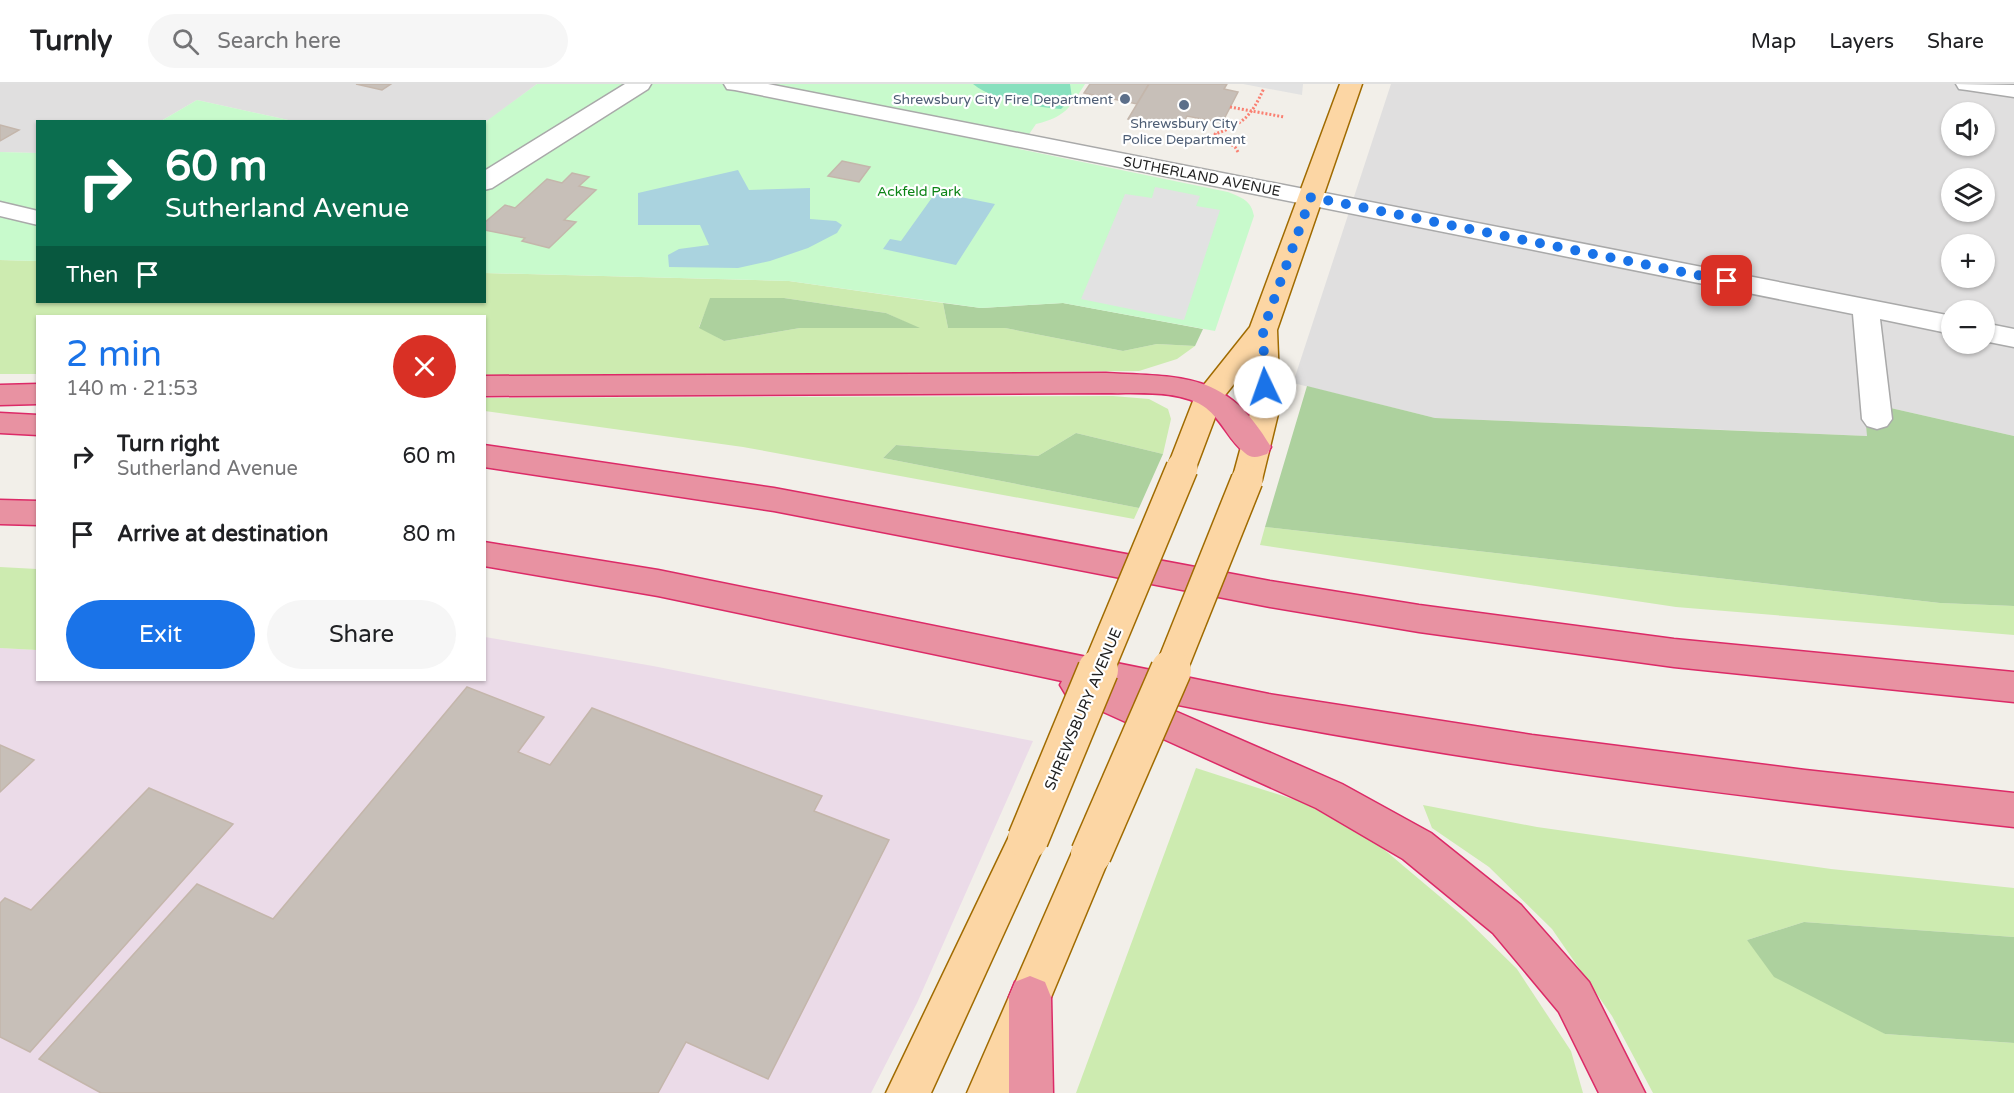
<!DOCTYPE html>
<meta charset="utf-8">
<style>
:root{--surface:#fff;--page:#f6f6f6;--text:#202124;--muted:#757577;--line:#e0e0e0;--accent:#1a73e8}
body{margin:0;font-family:"Varela Round",sans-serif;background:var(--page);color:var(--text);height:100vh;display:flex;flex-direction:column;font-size:22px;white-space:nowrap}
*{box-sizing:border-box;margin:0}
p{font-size:20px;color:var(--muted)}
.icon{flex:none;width:33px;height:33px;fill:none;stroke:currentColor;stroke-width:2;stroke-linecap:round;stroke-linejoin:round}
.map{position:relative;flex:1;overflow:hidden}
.sheet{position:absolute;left:36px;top:231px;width:450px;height:366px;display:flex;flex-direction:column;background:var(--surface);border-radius:0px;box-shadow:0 2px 4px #0004}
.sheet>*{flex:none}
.top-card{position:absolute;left:36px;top:36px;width:450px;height:183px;border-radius:0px;box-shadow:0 2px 4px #0004;background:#0b6e4f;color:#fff;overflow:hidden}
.buttons{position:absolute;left:1941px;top:18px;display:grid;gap:12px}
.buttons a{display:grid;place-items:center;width:54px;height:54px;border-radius:50%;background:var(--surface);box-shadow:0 2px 4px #0004;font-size:30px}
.pin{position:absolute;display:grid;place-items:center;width:51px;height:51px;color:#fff;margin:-26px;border-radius:12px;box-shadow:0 3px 9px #0006}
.me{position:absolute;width:66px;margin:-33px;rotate:357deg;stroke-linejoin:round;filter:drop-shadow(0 0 4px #0008)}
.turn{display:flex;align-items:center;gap:21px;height:126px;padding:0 30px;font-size:27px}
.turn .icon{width:78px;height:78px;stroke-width:2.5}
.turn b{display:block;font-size:42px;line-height:51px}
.then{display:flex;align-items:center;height:57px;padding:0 30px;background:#0003;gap:12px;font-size:22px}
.round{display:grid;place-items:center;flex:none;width:63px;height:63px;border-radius:32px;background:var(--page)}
.head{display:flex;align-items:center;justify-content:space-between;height:102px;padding:0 30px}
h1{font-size:36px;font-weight:600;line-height:45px;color:var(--accent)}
.button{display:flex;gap:12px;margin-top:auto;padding:12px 30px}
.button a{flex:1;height:69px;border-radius:36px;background:var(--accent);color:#fff;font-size:24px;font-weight:600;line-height:69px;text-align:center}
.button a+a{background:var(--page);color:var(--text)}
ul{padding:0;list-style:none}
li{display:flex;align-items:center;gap:18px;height:78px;padding:0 30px}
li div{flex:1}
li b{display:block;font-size:22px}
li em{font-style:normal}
header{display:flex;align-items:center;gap:36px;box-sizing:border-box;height:84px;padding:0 30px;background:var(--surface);border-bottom:2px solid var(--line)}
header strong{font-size:28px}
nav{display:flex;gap:33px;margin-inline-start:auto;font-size:21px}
.search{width:420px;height:54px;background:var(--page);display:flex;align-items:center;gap:15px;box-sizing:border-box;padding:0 21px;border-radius:33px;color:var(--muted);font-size:22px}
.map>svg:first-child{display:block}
.residential{fill:#e0dfdf;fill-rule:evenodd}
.industrial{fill:#ebdbe8}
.grass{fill:#cdebb0;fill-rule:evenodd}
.forest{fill:#add19e}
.park{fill:#c8facc}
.pitch{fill:#88e0be}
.parking{fill:#e2e2e2}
.water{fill:#aad3df}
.building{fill:#c7bfb8;stroke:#c4b6ab;stroke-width:1.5}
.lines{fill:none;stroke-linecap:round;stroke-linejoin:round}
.minor-casing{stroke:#a9a9a9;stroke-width:3}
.major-casing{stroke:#a06b00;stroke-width:3}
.highway-casing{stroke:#dc2a67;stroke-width:3}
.path{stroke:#fa8072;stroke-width:3;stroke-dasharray:2 2;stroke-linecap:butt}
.minor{fill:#fff;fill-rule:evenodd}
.major{fill:#fcd6a4;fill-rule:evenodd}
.highway{fill:#e892a2;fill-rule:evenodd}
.major-bridge-far1-casing{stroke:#a06b00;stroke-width:34;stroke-linecap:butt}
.major-bridge-casing{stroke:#a06b00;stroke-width:43;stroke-linecap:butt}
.major-bridge-far1{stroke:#fcd6a4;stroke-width:31}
.major-bridge{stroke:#fcd6a4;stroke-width:40}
.route{stroke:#1a73e8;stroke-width:10;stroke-dasharray:0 18}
.service-dot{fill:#5c6f8a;stroke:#fff;stroke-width:2}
.labels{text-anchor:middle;stroke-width:4.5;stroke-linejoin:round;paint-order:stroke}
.far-service-label{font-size:14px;fill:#4e5e75;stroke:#fff;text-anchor:end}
.far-street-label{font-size:14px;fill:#222;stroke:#fff}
.far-park-label{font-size:14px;fill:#0c8416;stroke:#fff}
.street-label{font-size:15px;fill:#222;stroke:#fff}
</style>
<header>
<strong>Turnly</strong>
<div class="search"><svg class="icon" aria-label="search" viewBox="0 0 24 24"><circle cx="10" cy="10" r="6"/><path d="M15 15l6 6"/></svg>Search here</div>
<nav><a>Map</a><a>Layers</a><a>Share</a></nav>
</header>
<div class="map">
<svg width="2014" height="1009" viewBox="0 0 2014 1009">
<rect width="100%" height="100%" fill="#f2efe9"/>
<g class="residential">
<polygon points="0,0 537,0 485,39 293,37 197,16 161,37 38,38 37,69 0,68"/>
<path d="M1391,0h623v352l-150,-34 4,34 -433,-18 -142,-35zM1952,28h32v34h-32zM1952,94h32v34h-32zM1952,160h32v34h-32zM1952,226h32v34h-32z"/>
</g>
<polygon class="industrial" points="485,553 653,582 1033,657 917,919 871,1009 0,1009 0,564 37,566 38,596 484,596"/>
<g class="grass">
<path d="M0,176l37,1 1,41h446l1,-29 304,8 154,22 5,25h57l118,23 34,-7 38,2 -18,13 -38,12 -654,5 -1,-60h-446l-1,58h-37zM711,214h73l102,15 32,15h-118l-76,13 -25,-14z"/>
<polygon points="1113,312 1149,315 1168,325 1171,335 1163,370 1076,349 1038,372 896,361 883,374 1139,424 1134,435 743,363 485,327 485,314"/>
<polygon points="1265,443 1940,519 2014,522 2014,551 1676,523 1260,461"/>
<polygon points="0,483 37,485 37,566 0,564"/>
<polygon points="1196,684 1305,719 1381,763 1464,833 1517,885 1571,967 1583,1009 1076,1009"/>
<polygon points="1423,721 1537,743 1831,785 2014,804 2014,853 1804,838 1747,856 1885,950 2014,959 2014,1009 1653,1009 1612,932 1552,845 1489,783 1432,744"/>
</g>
<g class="forest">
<polygon points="710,214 784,214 886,229 920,244 800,244 724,257 699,244"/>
<polygon points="943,219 981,224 1063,219 1203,245 1195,262 1157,260 1123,267 1005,244 948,244"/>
<polygon points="1307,302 1435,334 1867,352 1864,318 2014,352 2014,522 1940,519 1265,443"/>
<polygon points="1076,349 1163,370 1139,424 883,374 896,361 1038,372"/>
<polygon points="1804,838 2014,853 2014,959 1885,950 1774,893 1747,856"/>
</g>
<g class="park">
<path d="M537,0h548c-15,24 -20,33 -49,40l-17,25 209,43c14,6 23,8 26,24l-39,115 -152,-28 -82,5 -192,-27 -304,-8 -1,-150z"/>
<polygon points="197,16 293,37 161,37"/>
<polygon points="0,68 37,69 37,177 0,176"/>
</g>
<path class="pitch" d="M973,0h97l2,14 -11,11c-29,-3 -65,-7 -88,-25z"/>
<g class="parking">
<polygon points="1243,0 1303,0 1302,11"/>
<polygon points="1155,103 1200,112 1196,122 1220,126 1184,236 1081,215 1125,110 1152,114"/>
</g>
<g class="water">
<polygon points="738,86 749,106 810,104 810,135 836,137 842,141 837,149 808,164 770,177 738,184 669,183 668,171 679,165 709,161 700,141 638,141 638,109"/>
<polygon points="936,108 995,120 956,181 883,165 890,155 901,157"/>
</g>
<g class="building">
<polygon points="356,0 391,0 382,6"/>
<polygon points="1090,0 1149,0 1137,20 1084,9"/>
<polygon points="1149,0 1227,0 1224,5 1238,8 1222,39 1187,32 1180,45 1128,35"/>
<polygon points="0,41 19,46 0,57"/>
<polygon points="842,77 870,83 859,98 828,92"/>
<polygon points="572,89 589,93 579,102 596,106 564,136 576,138 549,164 522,157 525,154 484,146 484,139 505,121 515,124 547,95 562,99"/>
<polygon points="467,603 544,633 518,668 550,681 592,624 822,712 814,727 889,756 768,995 686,958 658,1009 101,1009 39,975 197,800 273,835"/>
<polygon points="0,661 34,676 0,708"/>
<polygon points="149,704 233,740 30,968 0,953 0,819 5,814 31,826"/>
</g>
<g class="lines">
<g class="minor-casing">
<g id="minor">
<polygon points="625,0 651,0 648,5 492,104 484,106 484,87 489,84"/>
<polygon points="724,0 768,0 1952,232 1952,250 1880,235 1892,335 1887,342 1877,345 1867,342 1862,335 1853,230 735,6 727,5"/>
<polygon points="1956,0 2014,1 2014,13 1967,6 1959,5"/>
<polygon points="0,118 38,127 38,141 0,132"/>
<polygon points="1984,239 2014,245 2014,263 1984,257"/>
</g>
</g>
<g class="major-casing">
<g id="major">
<polygon points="1340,0 1362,0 1277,246 1280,322 1262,396 1258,404 1247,407 1236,404 1232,396 1252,322 1250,280 1222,315 1193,392 1182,395 1171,392 1167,384 1195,312 1250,243"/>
<polygon points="1028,737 1042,742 1047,755 931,1009 886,1009 1014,742"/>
<polygon points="1091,752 1105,757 1111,770 1011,1009 967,1009 1077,757"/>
</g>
</g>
<g class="highway-casing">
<g id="highway">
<path d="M1106,289c78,4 121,-1 165,74l-4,7c-8,3 -16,5 -22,-1 -16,-12 -23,-33 -39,-45 -26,-19 -69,-14 -100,-15l-622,3v-20z"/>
<polygon points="38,300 38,320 0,321 0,301"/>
<polygon points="0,329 38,331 38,351 0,349"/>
<polygon points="484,361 774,404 1270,497 1419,521 1674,555 2014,588 2014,618 1674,583 1419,548 1270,523 774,427 484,383"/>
<polygon points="0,416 38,417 38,441 0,440"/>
<path d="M484,458l174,28 611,124 263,41 273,35 209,23v34c-291,-32 -582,-68 -869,-129l197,86 89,49 90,72 68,77 56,111h-46l-40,-81 -66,-79 -90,-74 -87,-51 -250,-113 -6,-10 2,-4 -404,-85 -174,-30z"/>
<polygon points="1030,892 1045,898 1051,913 1053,1009 1009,1009 1009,913 1015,898"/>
</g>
</g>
<g class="path">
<polyline points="1230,23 1284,33"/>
<path d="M1238,68l-3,-5 -20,-13c29,-10 37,-19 49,-46"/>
</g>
<use href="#minor" class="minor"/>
<use href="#major" class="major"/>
<use href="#highway" class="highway"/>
<g class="major-bridge-far1-casing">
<g id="major-bridge-far1">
<polyline points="1097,588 1182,384"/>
<polyline points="1170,588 1247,396"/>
</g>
</g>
<g class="major-bridge-casing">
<g id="major-bridge">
<polyline points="1028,755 1098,586"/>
<polyline points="1091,770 1171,586"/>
</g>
</g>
<use href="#major-bridge-far1" class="major-bridge-far1"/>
<use href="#major-bridge" class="major-bridge"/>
</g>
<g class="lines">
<polyline class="route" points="1265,303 1263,246 1311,113 1727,197"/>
</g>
<g class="service-dot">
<circle cx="1125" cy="15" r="6"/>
<circle cx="1184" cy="21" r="6"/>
</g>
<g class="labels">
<g class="far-service-label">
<text x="1113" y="20">Shrewsbury City Fire Department</text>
<text x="1184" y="44" text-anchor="middle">Shrewsbury City<tspan x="1184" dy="16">Police Department</tspan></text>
</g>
<g class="far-street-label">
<text transform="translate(1202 92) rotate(11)" y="5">SUTHERLAND AVENUE</text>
</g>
<g class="far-park-label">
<text x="919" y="112">Ackfeld Park</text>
</g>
<g class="street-label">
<text transform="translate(1083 625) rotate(-67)" y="5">SHREWSBURY AVENUE</text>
</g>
</g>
</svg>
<div class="buttons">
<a><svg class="icon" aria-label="sound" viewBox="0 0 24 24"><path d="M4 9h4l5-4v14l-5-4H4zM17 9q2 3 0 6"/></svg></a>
<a><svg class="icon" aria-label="layers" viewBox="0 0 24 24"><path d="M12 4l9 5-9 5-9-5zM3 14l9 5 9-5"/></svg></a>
<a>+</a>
<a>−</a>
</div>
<div class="pin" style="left:1727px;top:197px;background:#d93025"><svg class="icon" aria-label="arrive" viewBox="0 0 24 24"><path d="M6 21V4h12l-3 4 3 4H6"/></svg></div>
<svg class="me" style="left:1265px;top:303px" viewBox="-20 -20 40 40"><circle r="19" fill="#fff"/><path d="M0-13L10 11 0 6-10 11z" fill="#1a73e8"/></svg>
<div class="top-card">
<div class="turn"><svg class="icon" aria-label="right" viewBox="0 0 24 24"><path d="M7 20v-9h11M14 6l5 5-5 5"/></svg><div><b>60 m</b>Sutherland Avenue</div></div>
<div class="then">Then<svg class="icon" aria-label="arrive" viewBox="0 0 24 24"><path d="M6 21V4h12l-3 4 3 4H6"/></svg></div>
</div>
<section class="sheet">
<div class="head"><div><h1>2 min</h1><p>140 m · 21:53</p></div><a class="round" style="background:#d93025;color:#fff"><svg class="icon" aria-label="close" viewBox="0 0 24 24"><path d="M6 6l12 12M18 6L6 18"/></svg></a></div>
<ul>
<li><svg class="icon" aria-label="right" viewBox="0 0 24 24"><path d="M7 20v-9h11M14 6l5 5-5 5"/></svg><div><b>Turn right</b><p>Sutherland Avenue</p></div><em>60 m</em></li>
<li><svg class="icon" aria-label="arrive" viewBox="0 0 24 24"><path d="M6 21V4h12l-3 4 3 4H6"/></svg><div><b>Arrive at destination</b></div><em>80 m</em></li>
</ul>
<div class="button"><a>Exit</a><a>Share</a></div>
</section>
</div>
